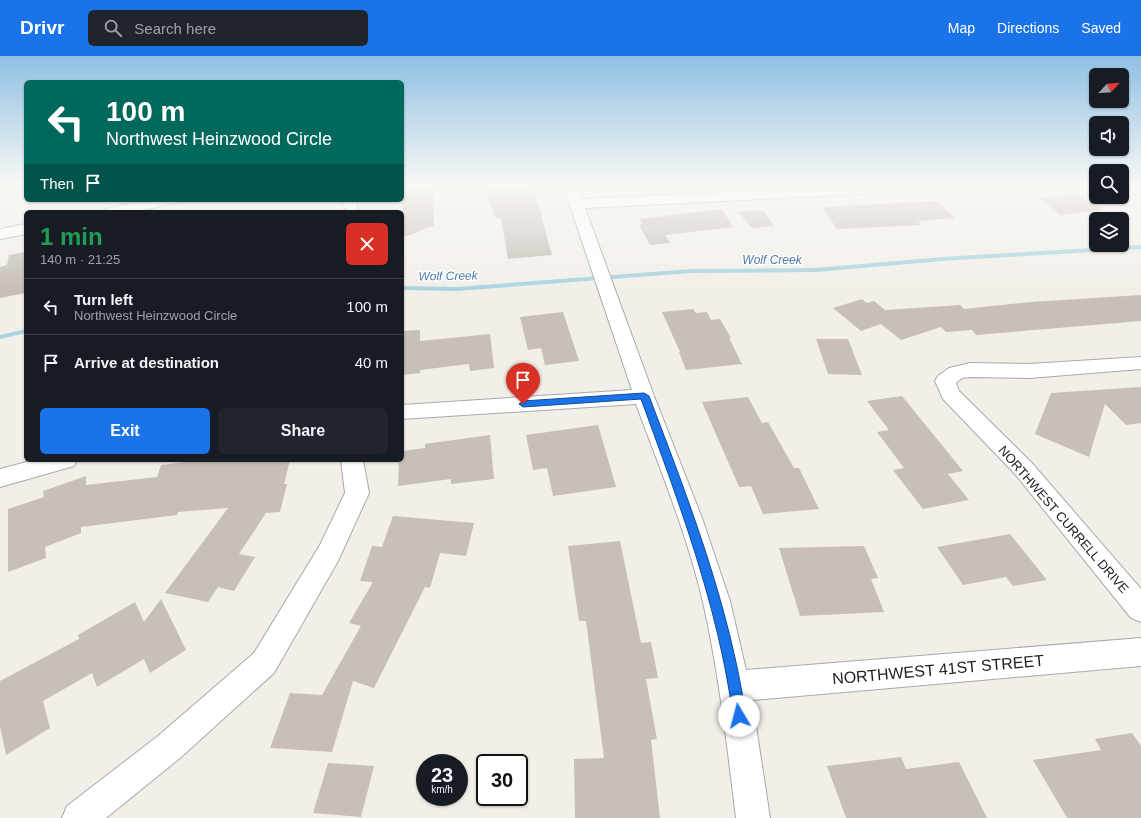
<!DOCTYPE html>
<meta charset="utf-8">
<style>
:root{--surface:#171b24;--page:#20242c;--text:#f1f3f6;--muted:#9ea1a6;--line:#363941;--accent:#1a73e8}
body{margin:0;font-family:Helvetica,sans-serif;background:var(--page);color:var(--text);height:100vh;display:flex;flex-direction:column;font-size:15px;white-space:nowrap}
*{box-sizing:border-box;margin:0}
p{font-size:13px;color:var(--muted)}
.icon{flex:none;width:22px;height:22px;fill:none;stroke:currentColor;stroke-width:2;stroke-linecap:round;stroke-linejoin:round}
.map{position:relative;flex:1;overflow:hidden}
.sheet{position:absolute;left:24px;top:154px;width:380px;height:252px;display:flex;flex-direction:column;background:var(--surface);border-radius:6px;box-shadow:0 1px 3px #0004}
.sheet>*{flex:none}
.banner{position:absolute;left:24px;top:24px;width:380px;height:122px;border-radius:6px;box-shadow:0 1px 3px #0004;background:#00695c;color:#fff;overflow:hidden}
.needle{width:26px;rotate:64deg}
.controls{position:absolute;left:1089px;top:12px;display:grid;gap:8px}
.controls a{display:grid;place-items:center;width:40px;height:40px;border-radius:6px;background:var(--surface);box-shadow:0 1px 3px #0004;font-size:20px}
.speed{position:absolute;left:416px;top:698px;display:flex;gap:8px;font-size:20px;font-weight:700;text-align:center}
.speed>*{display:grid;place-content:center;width:52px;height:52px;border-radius:50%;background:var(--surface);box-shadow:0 1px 3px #0004;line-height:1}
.speed small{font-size:10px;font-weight:400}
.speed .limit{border:2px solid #111;border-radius:6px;background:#fff;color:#111}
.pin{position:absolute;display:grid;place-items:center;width:34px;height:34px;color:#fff;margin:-41px -17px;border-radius:50% 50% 50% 0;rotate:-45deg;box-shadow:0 0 4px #0007}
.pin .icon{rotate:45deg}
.me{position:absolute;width:44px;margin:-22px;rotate:352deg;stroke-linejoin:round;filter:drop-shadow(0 0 3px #0008)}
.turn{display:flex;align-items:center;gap:14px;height:84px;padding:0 16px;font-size:18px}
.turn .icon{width:52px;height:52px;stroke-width:2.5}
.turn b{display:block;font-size:28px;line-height:34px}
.then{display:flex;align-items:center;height:38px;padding:0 16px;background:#0003;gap:8px;font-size:15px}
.round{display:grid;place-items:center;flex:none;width:42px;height:42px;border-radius:6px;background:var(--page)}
.summary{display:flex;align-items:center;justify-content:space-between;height:68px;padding:0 16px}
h1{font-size:24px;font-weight:600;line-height:30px;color:#1e9e55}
.primary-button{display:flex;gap:8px;margin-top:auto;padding:8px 16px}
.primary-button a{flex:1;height:46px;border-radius:6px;background:var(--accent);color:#fff;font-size:16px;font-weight:600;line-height:46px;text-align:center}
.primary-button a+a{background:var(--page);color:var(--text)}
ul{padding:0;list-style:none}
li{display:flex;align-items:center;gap:12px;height:56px;padding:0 16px;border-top:1px solid var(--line)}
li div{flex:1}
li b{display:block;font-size:15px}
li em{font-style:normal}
header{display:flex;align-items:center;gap:24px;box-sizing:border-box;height:56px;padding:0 20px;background:var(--accent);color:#fff}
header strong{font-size:19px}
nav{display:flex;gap:22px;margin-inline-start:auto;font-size:14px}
.search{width:280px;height:36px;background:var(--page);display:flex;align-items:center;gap:10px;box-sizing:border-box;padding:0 14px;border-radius:6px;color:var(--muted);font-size:15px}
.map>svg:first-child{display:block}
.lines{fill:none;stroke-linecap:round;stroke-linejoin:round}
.stream{fill:#aad3df;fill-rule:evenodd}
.building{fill:#c7bfb8}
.minor-casing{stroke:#a9a9a9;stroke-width:2}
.minor{fill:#fff;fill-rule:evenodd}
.route{fill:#1a73e8;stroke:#114b97}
.labels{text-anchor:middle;stroke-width:3;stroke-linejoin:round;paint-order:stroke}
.far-water-label{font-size:12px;font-style:italic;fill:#4a7aab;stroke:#fff}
.street-label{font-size:13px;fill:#222;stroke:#fff}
.near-street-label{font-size:16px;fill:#222;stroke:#fff}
</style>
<header>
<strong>Drivr</strong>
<div class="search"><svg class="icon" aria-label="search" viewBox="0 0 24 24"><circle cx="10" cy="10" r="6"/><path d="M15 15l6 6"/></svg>Search here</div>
<nav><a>Map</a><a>Directions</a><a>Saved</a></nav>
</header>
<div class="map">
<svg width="1141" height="762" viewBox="0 0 1141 762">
<rect width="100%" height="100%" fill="#f2efe9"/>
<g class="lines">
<g class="stream">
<polygon points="1141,189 1141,193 942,205 816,216 691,217 457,235 402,234 402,230 457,231 691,213 816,212 942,201"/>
<polygon points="26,273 26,277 0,283 0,279"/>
</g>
</g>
<g class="building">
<polygon points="403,129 433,129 434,169 402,182"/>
<polygon points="532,129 542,160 541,160 552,199 508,203 501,162 496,163 486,135"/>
<polygon points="1077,138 1103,154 1060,159 1039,142"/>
<polygon points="937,145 955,162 918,165 922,169 837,173 822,151"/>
<polygon points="722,153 733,171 665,179 670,187 650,189 639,169 642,168 639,163"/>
<polygon points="763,154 774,170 752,172 738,156"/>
<polygon points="26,196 26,237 0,242 0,211 7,209 9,199"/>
<polygon points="1141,239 1141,265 976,279 972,274 946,276 941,271 901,284 881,268 861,275 833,252 862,243 867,247 874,245 885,254 960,249 964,253 1031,246"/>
<polygon points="693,253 696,257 707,256 711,264 720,263 731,282 729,282 742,308 686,314 679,296 680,296 662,256"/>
<polygon points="563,256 579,305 545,309 541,292 528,294 520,261"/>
<polygon points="420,274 420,285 490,278 494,312 470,315 469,308 420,314 420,317 402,319 402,275"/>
<polygon points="816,283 848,283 862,319 828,318"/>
<polygon points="1141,331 1141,367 1126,369 1105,348 1089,401 1035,378 1051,337"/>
<polygon points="902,340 963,415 948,418 969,444 923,453 893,414 904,412 877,376 889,374 867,345"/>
<polygon points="748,341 762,367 768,366 794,412 799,412 819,453 763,458 751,430 739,431 702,346"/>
<polygon points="598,369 616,431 553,440 547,412 533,414 526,379"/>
<polygon points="490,379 494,423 451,428 451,423 398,430 399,404 402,404 402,395 425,392 425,388"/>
<polygon points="201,404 290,404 284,428 287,428 280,456 266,457 239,498 255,501 234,535 218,531 208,546 165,537 228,452 178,456 177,459 81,471 81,477 45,491 46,502 8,516 8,453 44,441 43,435 86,420 86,429 157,421 161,409"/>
<polygon points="393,460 474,467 466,500 440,497 430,532 425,531 374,632 353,625 332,696 270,692 290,637 322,639 361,570 349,567 373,526 360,525 372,490 382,491"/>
<polygon points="1010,478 1047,524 1013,530 1006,521 963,529 937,491"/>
<polygon points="620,485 641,587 651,586 658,622 646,623 657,683 651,684 660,762 575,762 574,703 604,702 586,565 579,565 568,490"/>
<polygon points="864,490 878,522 871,523 884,556 800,560 779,492"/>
<polygon points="161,543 186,594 150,617 144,603 97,631 92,617 43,645 50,672 6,699 0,670 0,625 79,583 78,579 135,546 144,566"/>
<polygon points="1132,677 1141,690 1141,762 1067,762 1033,704 1101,694 1095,683"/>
<polygon points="901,701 906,713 959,706 987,762 846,762 827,710"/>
<polygon points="328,707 374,710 361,761 313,757"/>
</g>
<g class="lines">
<g class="minor-casing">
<g id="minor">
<path d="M563,129h14l5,14 298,-14h87l-2,3 -5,1 -375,19 69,188 48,122 28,83 16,69 395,-32v28l-389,34 18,118h-34c-9,-73 -17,-145 -33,-216 -16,-68 -43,-133 -67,-198l-234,15v-14l230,-15z"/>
<polygon points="149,144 178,144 176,147 133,156 104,156 106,153"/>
<polygon points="341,144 355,144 358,151 356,154 346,154"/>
<polygon points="26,168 26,178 0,183 0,173"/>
<polygon points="1141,301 1141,313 1029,322 970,321 962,322 956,327 959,335 1031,406 1141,533 1141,566 1131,562 1015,418 943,343 935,325 938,320 949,312 970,307 1029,308"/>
<polygon points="34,404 77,404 74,410 0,431 0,413"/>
<polygon points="341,404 363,404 369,437 338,505 274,617 180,702 106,762 62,762 67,750 158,680 254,597 320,489 345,437"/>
</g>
</g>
<use href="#minor" class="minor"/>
</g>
<linearGradient id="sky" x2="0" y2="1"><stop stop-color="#8fc0e4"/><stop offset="0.55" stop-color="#f9f8f5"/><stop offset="1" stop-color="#f9f8f5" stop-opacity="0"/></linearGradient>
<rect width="1141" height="235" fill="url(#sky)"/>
<path class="route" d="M644,337l5,3c40,105 80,208 97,320l-2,4 -5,2 -4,-2 -2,-4c-15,-111 -54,-213 -92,-317l-118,8 -4,-3 4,-3z"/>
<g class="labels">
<g class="far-water-label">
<text x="772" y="208">Wolf Creek</text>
<text transform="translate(448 220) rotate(-1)" y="4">Wolf Creek</text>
</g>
<g class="street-label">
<text transform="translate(1064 463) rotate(49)" y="5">NORTHWEST CURRELL DRIVE</text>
</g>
<g class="near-street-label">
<text transform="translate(938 613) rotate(-5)" y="6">NORTHWEST 41ST STREET</text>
</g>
</g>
</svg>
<div class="controls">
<a><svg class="needle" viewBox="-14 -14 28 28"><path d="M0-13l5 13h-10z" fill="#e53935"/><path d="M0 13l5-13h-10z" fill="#9ea1a6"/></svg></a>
<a><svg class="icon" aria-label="sound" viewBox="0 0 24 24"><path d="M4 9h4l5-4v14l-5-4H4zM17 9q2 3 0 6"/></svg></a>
<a><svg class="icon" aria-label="search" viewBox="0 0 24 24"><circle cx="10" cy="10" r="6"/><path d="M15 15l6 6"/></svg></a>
<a><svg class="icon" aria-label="layers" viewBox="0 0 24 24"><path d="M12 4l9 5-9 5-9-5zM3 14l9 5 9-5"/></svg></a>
</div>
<div class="speed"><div>23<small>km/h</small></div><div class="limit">30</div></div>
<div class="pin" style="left:523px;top:348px;background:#d93025"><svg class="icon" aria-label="arrive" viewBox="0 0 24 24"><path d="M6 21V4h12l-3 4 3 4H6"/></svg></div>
<svg class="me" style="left:739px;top:660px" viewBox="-20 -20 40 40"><circle r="19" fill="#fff"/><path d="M0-13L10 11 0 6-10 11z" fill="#1a73e8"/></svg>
<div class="banner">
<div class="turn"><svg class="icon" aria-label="left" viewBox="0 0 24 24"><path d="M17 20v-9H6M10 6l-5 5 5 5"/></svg><div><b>100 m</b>Northwest Heinzwood Circle</div></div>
<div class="then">Then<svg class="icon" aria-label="arrive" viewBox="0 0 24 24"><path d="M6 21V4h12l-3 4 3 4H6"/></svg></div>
</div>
<section class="sheet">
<div class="summary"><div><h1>1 min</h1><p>140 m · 21:25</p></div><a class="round" style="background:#d93025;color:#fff"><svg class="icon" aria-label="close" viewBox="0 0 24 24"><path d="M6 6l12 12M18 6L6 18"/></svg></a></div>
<ul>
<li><svg class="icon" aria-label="left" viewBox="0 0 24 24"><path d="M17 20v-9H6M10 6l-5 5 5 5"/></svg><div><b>Turn left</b><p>Northwest Heinzwood Circle</p></div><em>100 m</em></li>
<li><svg class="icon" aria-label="arrive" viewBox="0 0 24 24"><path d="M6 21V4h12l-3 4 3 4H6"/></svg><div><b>Arrive at destination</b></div><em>40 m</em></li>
</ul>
<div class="primary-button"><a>Exit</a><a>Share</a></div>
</section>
</div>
